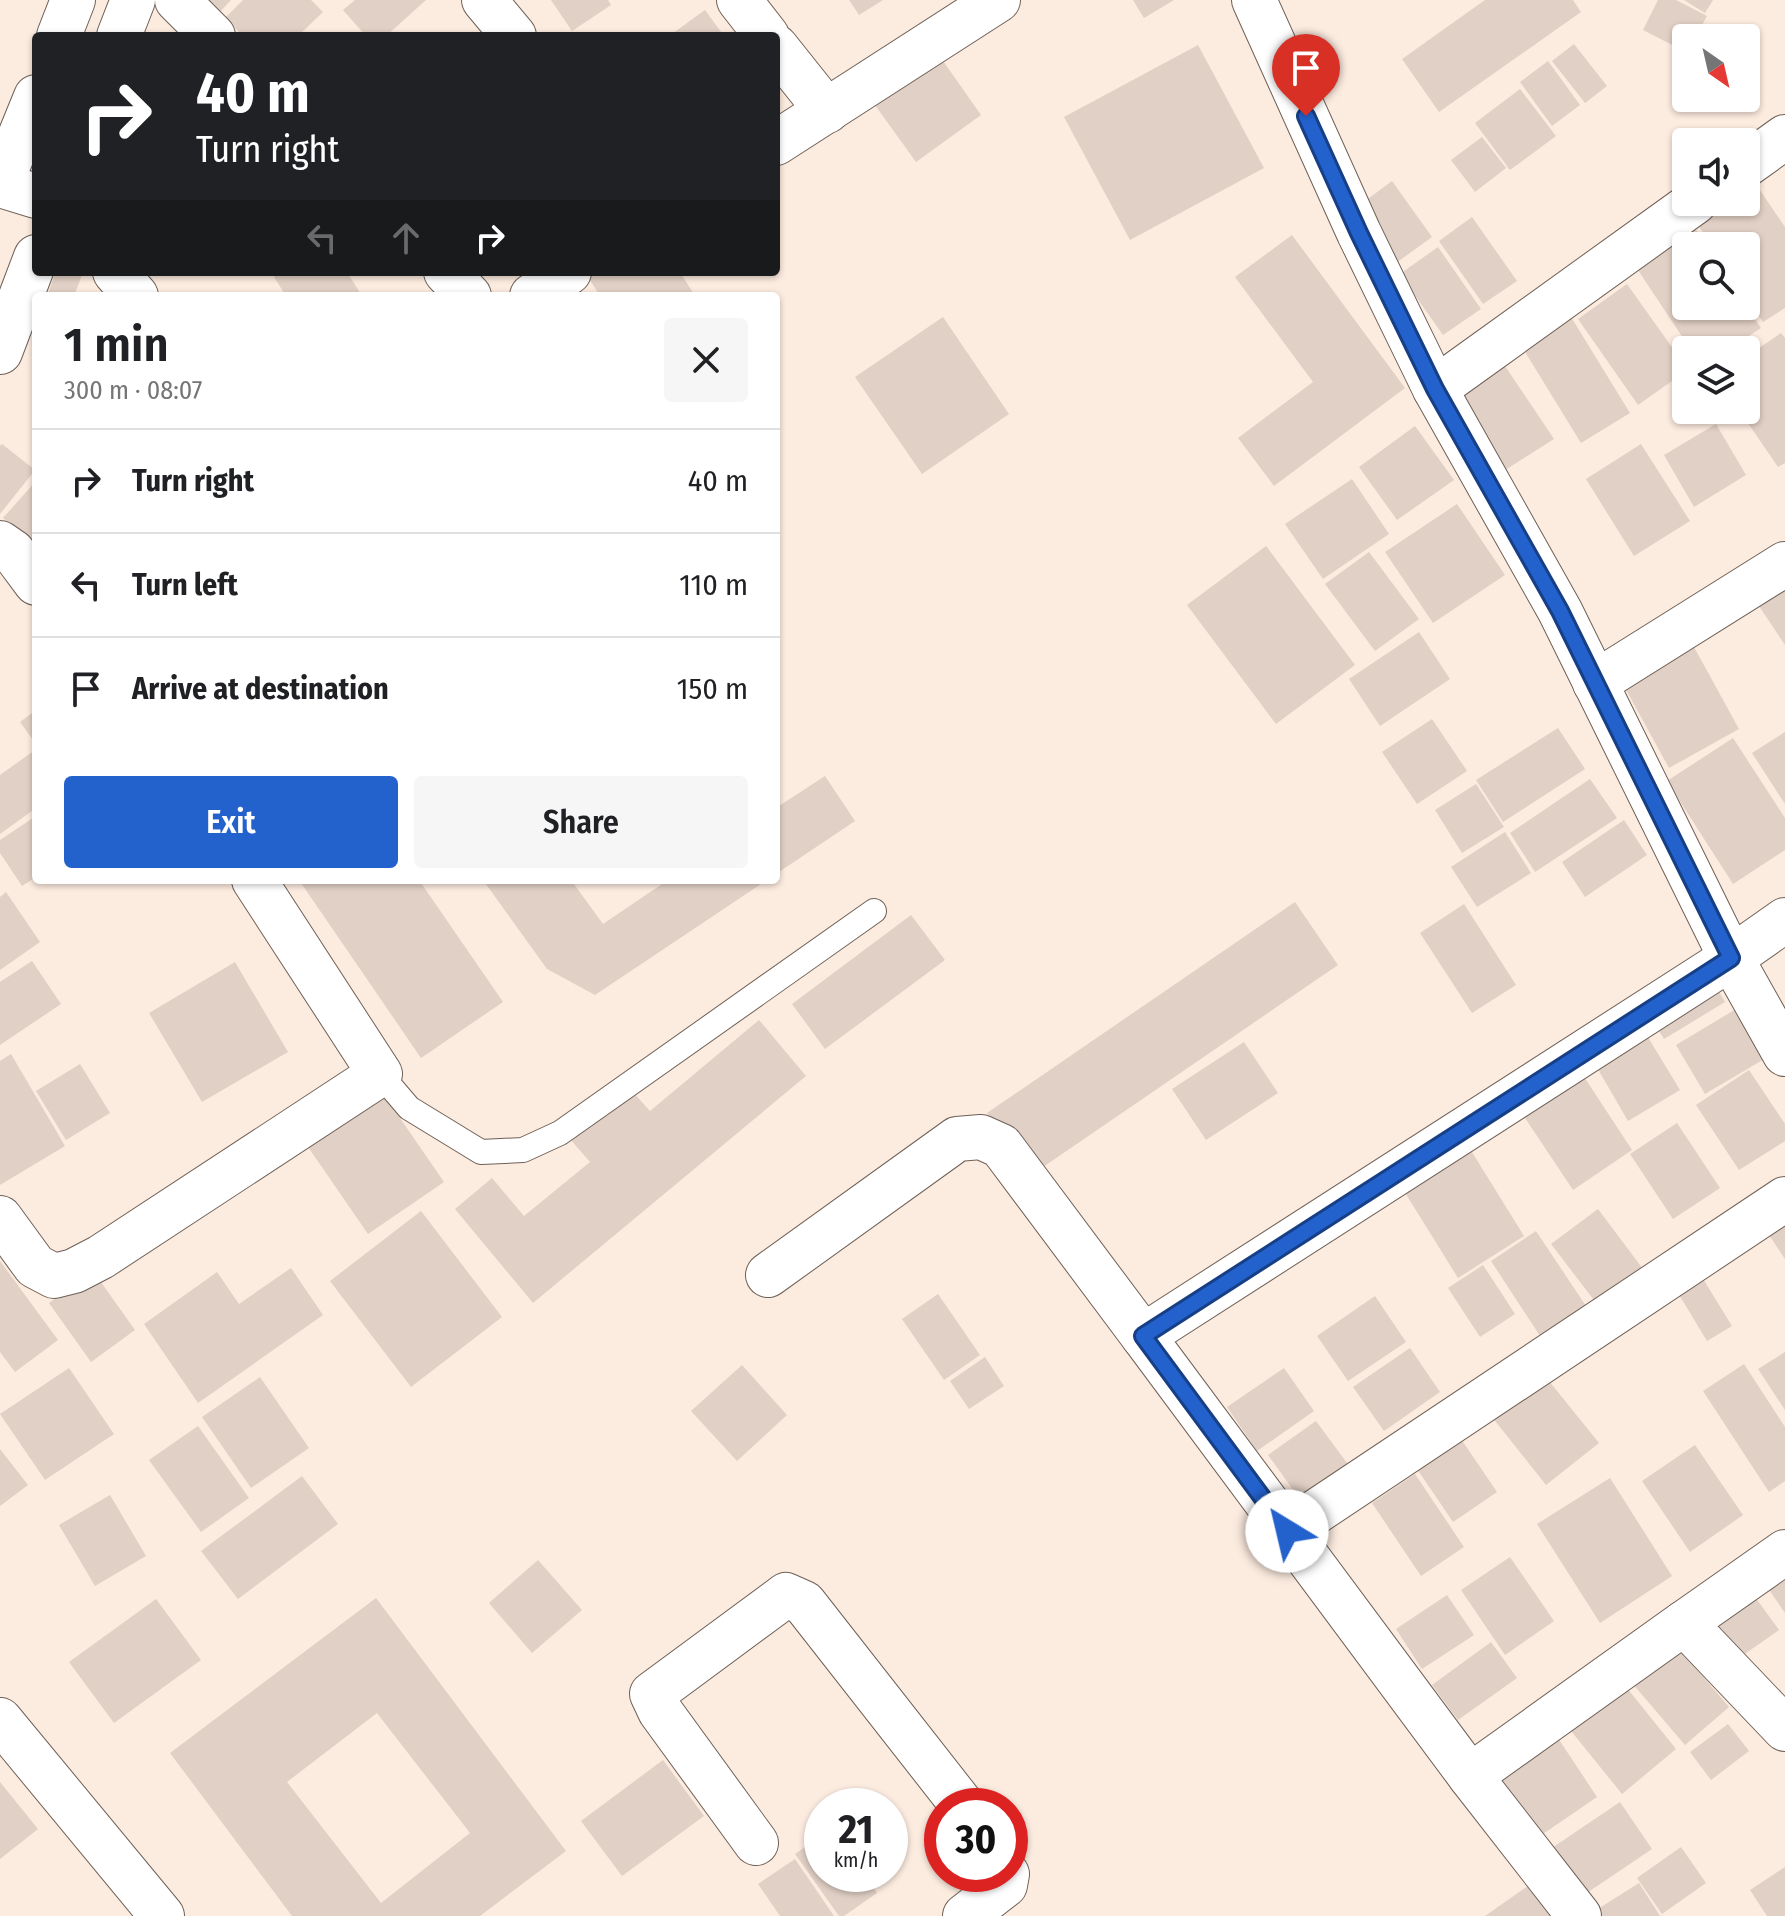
<!DOCTYPE html>
<meta charset="utf-8">
<style>
:root{--surface:#fff;--page:#f6f6f6;--text:#202124;--muted:#757577;--line:#e0e0e0;--accent:#2361cd}
body{margin:0;font-family:"Fira Sans Condensed",sans-serif;background:var(--page);color:var(--text);height:100vh;display:flex;flex-direction:column;font-size:30px;white-space:nowrap}
*{box-sizing:border-box;margin:0}
p{font-size:26px;color:var(--muted)}
.icon{flex:none;width:44px;height:44px;fill:none;stroke:currentColor;stroke-width:2;stroke-linecap:round;stroke-linejoin:round}
.map{position:relative;flex:1;overflow:hidden}
.sheet{position:absolute;left:32px;top:292px;width:748px;height:592px;display:flex;flex-direction:column;background:var(--surface);border-radius:8px;box-shadow:0 2px 6px #0004}
.sheet>*{flex:none}
.hud{position:absolute;left:32px;top:32px;width:748px;height:244px;border-radius:8px;box-shadow:0 2px 6px #0004;background:#202124;color:#fff;overflow:hidden}
.needle{width:52px;rotate:146deg}
.buttons{position:absolute;left:1672px;top:24px;display:grid;gap:16px}
.buttons a{display:grid;place-items:center;width:88px;height:88px;border-radius:8px;background:var(--surface);box-shadow:0 2px 6px #0004;font-size:40px}
.speed{position:absolute;left:804px;top:1788px;display:flex;gap:16px;font-size:40px;font-weight:700;text-align:center}
.speed>*{display:grid;place-content:center;width:104px;height:104px;border-radius:50%;background:var(--surface);box-shadow:0 2px 6px #0004;line-height:1}
.speed small{font-size:20px;font-weight:400}
.speed .limit{border:12px solid #d22;background:#fff;color:#111}
.pin{position:absolute;display:grid;place-items:center;width:68px;height:68px;color:#fff;margin:-82px -34px;border-radius:50% 50% 50% 0;rotate:-45deg;box-shadow:0 0 8px #0007}
.pin .icon{rotate:45deg}
.me{position:absolute;width:88px;margin:-44px;rotate:324deg;stroke-linejoin:round;filter:drop-shadow(0 0 6px #0008)}
.turn{display:flex;align-items:center;gap:28px;height:168px;padding:0 32px;font-size:36px}
.turn .icon{width:104px;height:104px;stroke-width:2.5}
.turn b{display:block;font-size:56px;line-height:68px}
.lanes{display:flex;align-items:center;height:76px;padding:0 32px;background:#0003;justify-content:center;gap:40px;direction:ltr}
.lanes .off{opacity:.35}
.round{display:grid;place-items:center;flex:none;width:84px;height:84px;border-radius:8px;background:var(--page)}
.head{display:flex;align-items:center;justify-content:space-between;height:136px;padding:0 32px}
h1{font-size:48px;font-weight:600;line-height:60px}
.button{display:flex;gap:16px;margin-top:auto;padding:16px 32px}
.button a{flex:1;height:92px;border-radius:8px;background:var(--accent);color:#fff;font-size:32px;font-weight:600;line-height:92px;text-align:center}
.button a+a{background:var(--page);color:var(--text)}
ul{padding:0;list-style:none}
li{display:flex;align-items:center;gap:24px;height:104px;padding:0 32px;border-top:2px solid var(--line)}
li div{flex:1}
li b{display:block;font-size:30px}
li em{font-style:normal}
.map>svg:first-child{display:block}
.building{fill:#e1d0c5;fill-rule:evenodd}
.lines{fill:none;stroke-linecap:round;stroke-linejoin:round}
.service-casing{stroke:#6f6056;stroke-width:26}
.minor-casing{stroke:#6f6056;stroke-width:46}
.tertiary-casing{stroke:#6f6056;stroke-width:46}
.primary-casing{stroke:#6f6056;stroke-width:46}
.service{stroke:#fff;stroke-width:24}
.minor{stroke:#fff;stroke-width:44}
.tertiary{stroke:#fff;stroke-width:44}
.primary{stroke:#fff;stroke-width:44}
.route-casing{stroke:#173f85;stroke-width:20}
.route{stroke:#2361cd;stroke-width:14}
</style>
<div class="map">
<svg width="1785" height="1916" viewBox="0 0 1785 1916">
<rect width="100%" height="100%" fill="#fcebdf"/>
<g class="building">
<polygon points="205,0 231,0 219,13"/>
<polygon points="243,0 311,0 323,12 298,36 243,36 225,18"/>
<polygon points="355,0 426,0 386,36 366,36 343,10"/>
<polygon points="551,0 608,0 611,5 572,31"/>
<polygon points="849,0 883,0 859,15"/>
<polygon points="1133,0 1174,0 1144,18"/>
<polygon points="1485,0 1573,0 1581,12 1439,112 1402,59"/>
<polygon points="1658,0 1676,0 1707,16 1695,38 1686,38 1686,52 1643,30"/>
<polygon points="1684,0 1713,0 1705,13"/>
<polygon points="705,10 724,36 669,36"/>
<polygon points="1574,44 1607,86 1585,103 1552,61"/>
<polygon points="1198,45 1264,168 1130,240 1064,117"/>
<polygon points="934,48 981,115 916,162 867,94"/>
<polygon points="1548,61 1580,105 1552,126 1520,82"/>
<polygon points="1520,89 1556,136 1510,170 1475,123"/>
<polygon points="1482,137 1506,168 1475,192 1451,160"/>
<polygon points="1749,174 1785,227 1785,308 1763,322 1746,297 1746,246 1712,246 1690,213 1706,202 1746,202 1746,176"/>
<polygon points="1392,181 1432,237 1396,263 1357,207"/>
<polygon points="1687,216 1707,246 1686,246 1686,306 1746,306 1761,328 1727,350 1691,350 1628,255"/>
<polygon points="1472,217 1517,281 1483,304 1439,241"/>
<polygon points="1292,235 1405,388 1274,486 1238,438 1313,382 1235,277"/>
<polygon points="1438,247 1481,309 1443,335 1400,274"/>
<polygon points="56,272 83,272 74,296 47,296"/>
<polygon points="282,272 347,272 362,296 286,296 274,277"/>
<polygon points="585,272 680,272 695,296 600,296"/>
<polygon points="1627,284 1686,367 1686,371 1638,405 1578,319"/>
<polygon points="943,317 1009,414 922,474 855,377"/>
<polygon points="1571,317 1630,413 1581,443 1522,347"/>
<polygon points="1781,333 1785,338 1785,463 1778,467 1739,410 1746,410 1746,357"/>
<polygon points="1501,360 1554,439 1499,474 1446,396"/>
<polygon points="1716,424 1746,475 1694,507 1664,455"/>
<polygon points="1415,426 1454,480 1397,520 1359,467"/>
<polygon points="2,444 35,470 0,514 0,446"/>
<polygon points="1641,444 1690,521 1634,556 1586,479"/>
<polygon points="1352,479 1389,534 1323,579 1285,524"/>
<polygon points="36,481 36,547 3,518"/>
<polygon points="1457,504 1505,575 1433,623 1385,552"/>
<polygon points="1266,546 1355,665 1276,724 1187,605"/>
<polygon points="1785,550 1785,645 1741,579"/>
<polygon points="1369,552 1419,619 1375,651 1325,584"/>
<polygon points="1419,632 1450,679 1380,726 1349,679"/>
<polygon points="1694,647 1739,729 1669,768 1624,686"/>
<polygon points="36,710 36,744 20,722"/>
<polygon points="1432,719 1467,771 1417,804 1382,752"/>
<polygon points="1558,728 1585,769 1503,822 1476,780"/>
<polygon points="1785,732 1785,804 1752,753"/>
<polygon points="1733,738 1785,818 1785,850 1733,884 1667,781"/>
<polygon points="35,750 36,808 0,834 0,775"/>
<polygon points="825,776 855,821 776,874 776,808"/>
<polygon points="1590,779 1617,818 1535,872 1510,833"/>
<polygon points="1476,784 1504,827 1462,853 1435,810"/>
<polygon points="36,816 36,877 22,886 0,853 0,840"/>
<polygon points="1624,820 1647,855 1585,897 1562,862"/>
<polygon points="1505,832 1531,873 1477,907 1451,867"/>
<polygon points="299,880 419,880 503,1002 421,1058"/>
<polygon points="483,880 571,880 603,924 668,880 767,880 595,995 547,969"/>
<polygon points="6,892 40,942 0,970 0,897"/>
<polygon points="1295,902 1338,965 1030,1176 987,1113"/>
<polygon points="1464,904 1516,985 1472,1013 1420,933"/>
<polygon points="911,915 945,960 825,1049 792,1004"/>
<polygon points="32,961 61,1004 0,1045 0,982"/>
<polygon points="235,962 288,1052 202,1102 149,1013"/>
<polygon points="1712,980 1725,1002 1664,1039 1650,1016"/>
<polygon points="1736,1009 1766,1058 1705,1094 1676,1045"/>
<polygon points="759,1020 806,1076 533,1303 455,1209 492,1178 524,1216 590,1162 570,1139 630,1089 650,1111"/>
<polygon points="1643,1029 1680,1090 1628,1121 1592,1059"/>
<polygon points="1244,1042 1278,1093 1206,1140 1172,1089"/>
<polygon points="11,1054 65,1146 0,1185 0,1061"/>
<polygon points="80,1064 110,1113 66,1140 36,1091"/>
<polygon points="1577,1066 1632,1150 1573,1190 1517,1106"/>
<polygon points="1749,1070 1785,1124 1785,1141 1739,1170 1696,1105"/>
<polygon points="382,1092 444,1182 368,1234 306,1144"/>
<polygon points="1677,1123 1720,1188 1673,1219 1630,1154"/>
<polygon points="1462,1136 1524,1236 1458,1278 1396,1178"/>
<polygon points="1598,1209 1646,1273 1600,1308 1551,1244"/>
<polygon points="421,1211 502,1317 411,1387 330,1281"/>
<polygon points="1785,1219 1785,1259 1767,1232"/>
<polygon points="1536,1231 1592,1315 1546,1345 1491,1261"/>
<polygon points="0,1261 58,1340 15,1372 0,1352"/>
<polygon points="1483,1265 1515,1314 1480,1337 1448,1288"/>
<polygon points="291,1268 323,1315 198,1403 144,1324 217,1272 239,1304"/>
<polygon points="93,1271 135,1330 91,1362 49,1303"/>
<polygon points="1700,1274 1732,1326 1707,1341 1675,1288"/>
<polygon points="938,1294 980,1355 944,1380 902,1319"/>
<polygon points="1375,1296 1406,1342 1348,1381 1317,1336"/>
<polygon points="1410,1348 1440,1392 1384,1431 1353,1387"/>
<polygon points="1785,1352 1785,1410 1758,1369"/>
<polygon points="985,1357 1004,1386 969,1409 950,1381"/>
<polygon points="1744,1364 1785,1427 1785,1481 1769,1492 1703,1391"/>
<polygon points="742,1365 787,1415 737,1461 691,1411"/>
<polygon points="69,1368 114,1434 45,1480 0,1414"/>
<polygon points="1284,1368 1314,1411 1257,1451 1227,1407"/>
<polygon points="1541,1371 1599,1443 1546,1485 1488,1412"/>
<polygon points="260,1377 309,1448 251,1488 202,1417"/>
<polygon points="1316,1421 1350,1467 1302,1502 1268,1455"/>
<polygon points="198,1426 249,1498 201,1532 149,1460"/>
<polygon points="1457,1433 1497,1492 1453,1522 1413,1463"/>
<polygon points="1695,1445 1743,1515 1690,1552 1642,1481"/>
<polygon points="0,1449 28,1485 0,1506"/>
<polygon points="1415,1474 1464,1547 1421,1576 1372,1503"/>
<polygon points="302,1476 338,1524 238,1599 201,1551"/>
<polygon points="1610,1478 1672,1576 1600,1623 1537,1524"/>
<polygon points="110,1495 146,1556 95,1586 59,1525"/>
<polygon points="1510,1557 1554,1621 1505,1655 1461,1590"/>
<polygon points="538,1560 582,1610 532,1653 489,1603"/>
<polygon points="1785,1573 1785,1613 1766,1585"/>
<polygon points="1745,1583 1779,1630 1739,1658 1706,1611"/>
<polygon points="1447,1595 1474,1635 1422,1669 1396,1629"/>
<path d="M376,1598l190,253 -86,65h-188l-122,-163zM377,1713l93,120 -89,70 -94,-121z"/>
<polygon points="156,1599 201,1660 114,1723 69,1662"/>
<polygon points="1491,1642 1517,1678 1458,1720 1432,1685"/>
<polygon points="1676,1645 1729,1707 1685,1745 1632,1683"/>
<polygon points="1614,1672 1676,1749 1622,1794 1559,1716"/>
<polygon points="1546,1720 1597,1797 1540,1836 1488,1759"/>
<polygon points="1728,1724 1749,1751 1711,1780 1690,1752"/>
<polygon points="663,1760 704,1816 622,1876 581,1821"/>
<polygon points="0,1782 38,1829 0,1859"/>
<polygon points="1620,1802 1652,1849 1572,1903 1540,1856"/>
<polygon points="822,1835 822,1874 864,1874 877,1893 844,1916 839,1916 795,1854"/>
<polygon points="1681,1847 1706,1883 1662,1914 1637,1878"/>
<polygon points="795,1859 834,1916 780,1916 758,1884"/>
<polygon points="1785,1867 1785,1916 1767,1916 1750,1890"/>
<polygon points="1535,1881 1560,1916 1485,1916"/>
<polygon points="1639,1883 1660,1916 1592,1916 1590,1914"/>
</g>
<g class="lines">
<g class="service-casing">
<polyline id="service" points="380,1074 409,1108 481,1152 523,1150 560,1133 874,911"/>
</g>
<g class="minor-casing">
<g id="minor">
<polyline points="177,0 213,36"/>
<polyline points="484,0 514,36"/>
<polyline points="739,0 767,36"/>
<polyline points="1254,0 1359,233 1435,389 1560,611 1731,958 1785,1054"/>
<polyline points="776,47 827,111"/>
<polyline points="776,143 998,0"/>
<polyline points="1746,165 1785,137"/>
<polyline points="0,185 36,196"/>
<polyline points="115,272 136,296"/>
<polyline points="446,272 469,296"/>
<polyline points="532,296 569,272"/>
<polyline points="1435,389 1695,202"/>
<polyline points="0,543 13,552 36,583"/>
<polyline points="1595,683 1785,564"/>
<polyline points="0,1218 35,1266 54,1276 74,1271 101,1257 380,1074 254,880"/>
<polyline points="768,1275 957,1139 981,1137 1001,1146 1143,1336"/>
<polyline points="1287,1531 1785,1199"/>
<polyline points="1785,1552 1684,1623 1785,1729"/>
<polyline points="1470,1776 1684,1623"/>
<polyline points="756,1843 660,1711 652,1694 786,1595 804,1603 963,1806"/>
<polyline points="965,1916 1005,1885 1007,1874"/>
<polyline points="1579,1916 1470,1776 1143,1336 1731,958 1785,920"/>
</g>
</g>
<g class="tertiary-casing">
<polyline id="tertiary" points="0,1720 162,1916"/>
</g>
<g class="primary-casing">
<g id="primary">
<polyline points="59,36 73,0"/>
<polyline points="119,36 133,0"/>
<polyline points="0,185 36,97"/>
<polyline points="0,352 36,257"/>
</g>
</g>
<use href="#service" class="service"/>
<use href="#minor" class="minor"/>
<use href="#tertiary" class="tertiary"/>
<use href="#primary" class="primary"/>
</g>
<g class="lines">
<g class="route-casing">
<polyline id="route" points="1287,1531 1143,1336 1731,958 1560,611 1435,389 1359,233 1306,116"/>
</g>
<use href="#route" class="route"/>
</g>
</svg>
<div class="buttons">
<a><svg class="needle" viewBox="-14 -14 28 28"><path d="M0-13l5 13h-10z" fill="#e53935"/><path d="M0 13l5-13h-10z" fill="#757577"/></svg></a>
<a><svg class="icon" aria-label="sound" viewBox="0 0 24 24"><path d="M4 9h4l5-4v14l-5-4H4zM17 9q2 3 0 6"/></svg></a>
<a><svg class="icon" aria-label="search" viewBox="0 0 24 24"><circle cx="10" cy="10" r="6"/><path d="M15 15l6 6"/></svg></a>
<a><svg class="icon" aria-label="layers" viewBox="0 0 24 24"><path d="M12 4l9 5-9 5-9-5zM3 14l9 5 9-5"/></svg></a>
</div>
<div class="speed"><div>21<small>km/h</small></div><div class="limit">30</div></div>
<div class="pin" style="left:1306px;top:116px;background:#d93025"><svg class="icon" aria-label="arrive" viewBox="0 0 24 24"><path d="M6 21V4h12l-3 4 3 4H6"/></svg></div>
<svg class="me" style="left:1287px;top:1531px" viewBox="-20 -20 40 40"><circle r="19" fill="#fff"/><path d="M0-13L10 11 0 6-10 11z" fill="#2361cd"/></svg>
<div class="hud">
<div class="turn"><svg class="icon" aria-label="right" viewBox="0 0 24 24"><path d="M7 20v-9h11M14 6l5 5-5 5"/></svg><div><b>40 m</b>Turn right</div></div>
<div class="lanes"><svg class="icon off" aria-label="left" viewBox="0 0 24 24"><path d="M17 20v-9H6M10 6l-5 5 5 5"/></svg><svg class="icon off" aria-label="ahead" viewBox="0 0 24 24"><path d="M12 20V5M6 11l6-6 6 6"/></svg><svg class="icon" aria-label="right" viewBox="0 0 24 24"><path d="M7 20v-9h11M14 6l5 5-5 5"/></svg></div>
</div>
<section class="sheet">
<div class="head"><div><h1>1 min</h1><p>300 m · 08:07</p></div><a class="round"><svg class="icon" aria-label="close" viewBox="0 0 24 24"><path d="M6 6l12 12M18 6L6 18"/></svg></a></div>
<ul>
<li><svg class="icon" aria-label="right" viewBox="0 0 24 24"><path d="M7 20v-9h11M14 6l5 5-5 5"/></svg><div><b>Turn right</b></div><em>40 m</em></li>
<li><svg class="icon" aria-label="left" viewBox="0 0 24 24"><path d="M17 20v-9H6M10 6l-5 5 5 5"/></svg><div><b>Turn left</b></div><em>110 m</em></li>
<li><svg class="icon" aria-label="arrive" viewBox="0 0 24 24"><path d="M6 21V4h12l-3 4 3 4H6"/></svg><div><b>Arrive at destination</b></div><em>150 m</em></li>
</ul>
<div class="button"><a>Exit</a><a>Share</a></div>
</section>
</div>
